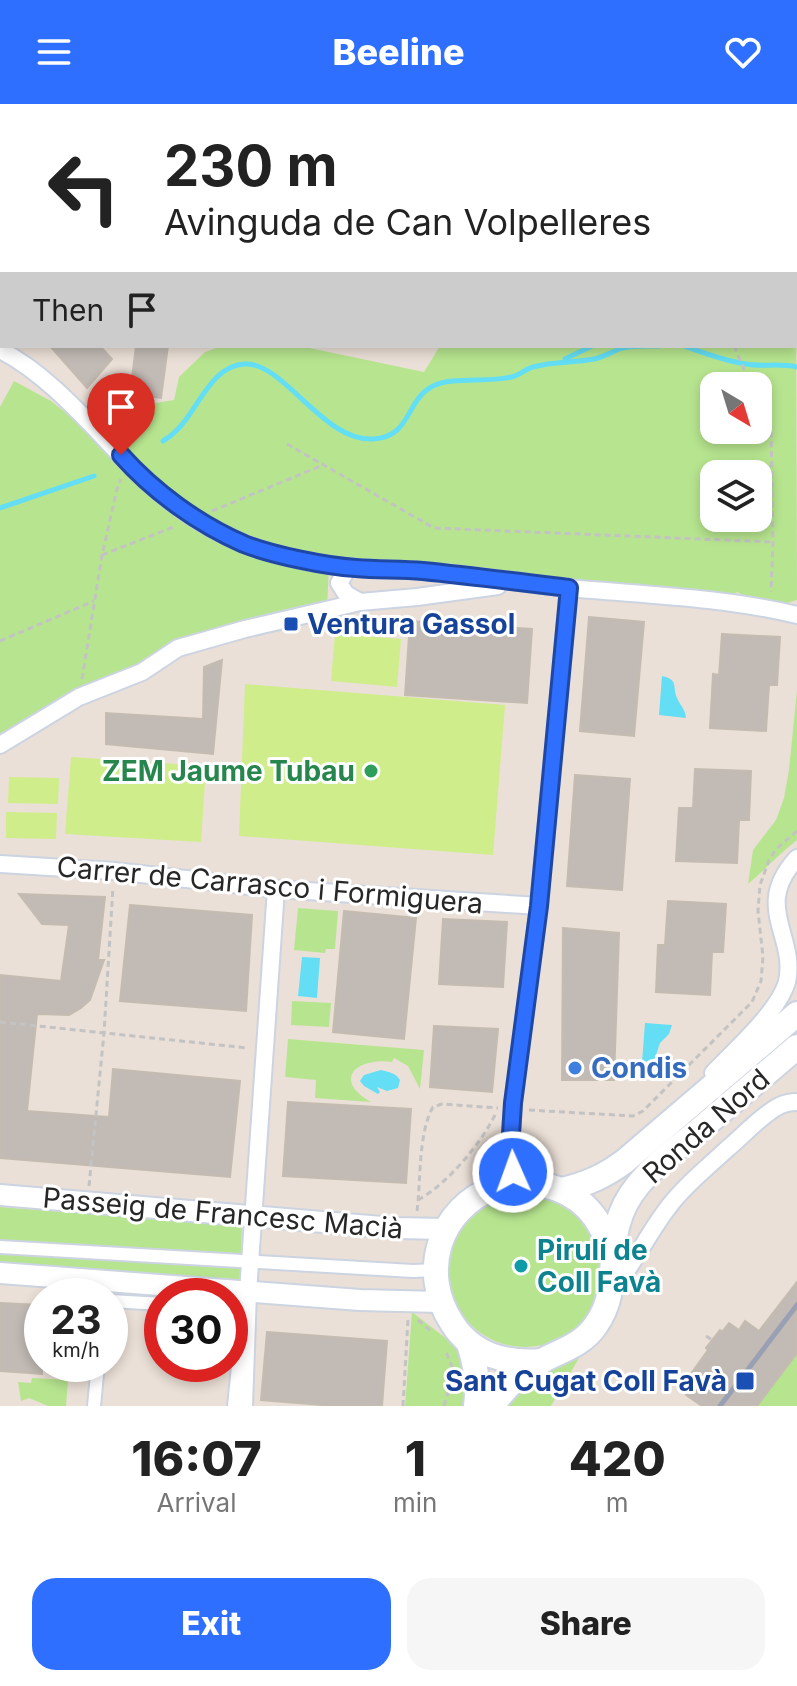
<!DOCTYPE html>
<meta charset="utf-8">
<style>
:root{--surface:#fff;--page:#f6f6f6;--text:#222;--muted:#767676;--accent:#2f6fff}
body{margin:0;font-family:Inter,sans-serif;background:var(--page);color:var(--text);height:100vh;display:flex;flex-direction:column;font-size:30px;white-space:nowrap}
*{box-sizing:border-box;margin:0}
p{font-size:26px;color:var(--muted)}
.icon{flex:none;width:44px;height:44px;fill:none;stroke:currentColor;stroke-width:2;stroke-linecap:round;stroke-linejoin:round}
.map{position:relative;height:1302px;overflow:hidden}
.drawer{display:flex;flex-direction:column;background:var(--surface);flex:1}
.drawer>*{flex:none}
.top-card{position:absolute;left:0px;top:0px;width:798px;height:244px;box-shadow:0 4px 12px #0003;background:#fff;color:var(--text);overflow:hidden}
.needle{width:52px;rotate:142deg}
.tools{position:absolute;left:700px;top:268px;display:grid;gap:16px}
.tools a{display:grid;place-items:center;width:72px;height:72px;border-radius:16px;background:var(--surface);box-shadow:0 4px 12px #0003;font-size:40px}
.speed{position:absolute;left:24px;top:1174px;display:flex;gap:16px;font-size:40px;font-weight:700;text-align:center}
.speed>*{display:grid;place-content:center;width:104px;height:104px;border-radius:50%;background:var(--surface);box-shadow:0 4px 12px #0003;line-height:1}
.speed small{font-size:20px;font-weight:400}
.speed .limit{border:12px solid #d22;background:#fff;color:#111}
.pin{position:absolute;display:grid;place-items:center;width:68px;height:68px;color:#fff;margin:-82px -34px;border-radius:50% 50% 50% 0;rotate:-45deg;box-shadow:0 0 8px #0007}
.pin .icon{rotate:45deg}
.me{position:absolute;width:88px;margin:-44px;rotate:358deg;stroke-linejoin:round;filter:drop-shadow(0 0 6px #0008)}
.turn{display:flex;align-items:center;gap:28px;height:168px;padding:0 32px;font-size:36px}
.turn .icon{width:104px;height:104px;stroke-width:2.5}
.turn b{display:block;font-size:56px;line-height:68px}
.then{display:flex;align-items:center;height:76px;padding:0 32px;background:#0003;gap:16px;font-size:30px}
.eta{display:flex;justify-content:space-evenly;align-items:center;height:136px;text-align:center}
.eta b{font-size:48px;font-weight:800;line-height:56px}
.primary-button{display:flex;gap:16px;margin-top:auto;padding:16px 32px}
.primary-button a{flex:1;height:92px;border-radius:24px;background:var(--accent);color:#fff;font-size:32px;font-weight:800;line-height:92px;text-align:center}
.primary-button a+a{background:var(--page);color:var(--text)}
header{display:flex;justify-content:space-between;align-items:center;height:104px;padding:0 32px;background:var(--accent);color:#fff;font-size:36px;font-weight:800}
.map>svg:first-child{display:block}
.green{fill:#b7e58f;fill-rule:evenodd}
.pitch{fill:#cfed8a}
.water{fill:#63def4}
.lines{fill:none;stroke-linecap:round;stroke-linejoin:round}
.stream{stroke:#63def4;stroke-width:5}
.building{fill:#c2bab4;stroke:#c5bcb1;stroke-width:2}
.pedestrian-casing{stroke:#ccd3e1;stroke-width:16}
.minor-casing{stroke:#ccd3e1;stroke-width:20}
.tertiary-casing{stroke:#ccd3e1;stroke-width:24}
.secondary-casing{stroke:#ccd3e1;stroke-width:28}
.path{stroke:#c3c3c3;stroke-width:3;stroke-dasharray:6 4;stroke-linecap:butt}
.pedestrian{stroke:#fff;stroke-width:12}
.minor{stroke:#fff;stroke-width:16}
.tertiary{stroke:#fff;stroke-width:20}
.secondary{stroke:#fff;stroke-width:24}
.rail{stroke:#9aa0b3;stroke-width:5}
.route-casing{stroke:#1f48a6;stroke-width:20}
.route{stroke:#2f6fff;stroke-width:14}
.transit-dot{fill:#1a4fb4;stroke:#fff;stroke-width:3}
.leisure-dot{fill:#2e9e5b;stroke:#fff;stroke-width:3}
.shop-dot{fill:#3f7fe0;stroke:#fff;stroke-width:3}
.culture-dot{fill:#0f9aa8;stroke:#fff;stroke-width:3}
.labels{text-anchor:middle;stroke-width:6;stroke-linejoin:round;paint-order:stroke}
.transit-label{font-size:28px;font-weight:bold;fill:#164399;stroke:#fff;text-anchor:start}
.leisure-label{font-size:28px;font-weight:bold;fill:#27864d;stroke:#fff;text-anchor:end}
.street-label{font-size:28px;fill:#272727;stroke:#fff}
.shop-label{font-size:28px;font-weight:bold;fill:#366cbe;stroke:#fff;text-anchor:start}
.culture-label{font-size:28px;font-weight:bold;fill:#0d838f;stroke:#fff;text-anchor:start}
</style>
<header><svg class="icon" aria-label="menu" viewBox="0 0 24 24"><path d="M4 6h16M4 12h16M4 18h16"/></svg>Beeline<svg class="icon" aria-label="heart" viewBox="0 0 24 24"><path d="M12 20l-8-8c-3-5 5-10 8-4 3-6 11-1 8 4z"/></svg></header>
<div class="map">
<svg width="797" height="1302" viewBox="0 0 797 1302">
<rect width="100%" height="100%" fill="#ebe0d7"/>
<g class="green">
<path d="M796,169l1,327 -27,8 -33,-16 -11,10 -397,-37 -2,45 -149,39 -178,97v-339l14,-26 37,20 25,20 13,-7 85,-14 5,-23 26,-25 17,-6h78l124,26 16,-26h356zM714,282h44v44h-44zM714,370h44v44h-44z"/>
<path d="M797,586v150c-18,14 -32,30 -49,44l5,-34 23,-30 8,-22 5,-28z"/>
<polygon points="298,804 338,807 335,845 326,845 325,849 294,846"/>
<polygon points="292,897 331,899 329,923 291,921"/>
<path d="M288,935l136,11 -4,39 -12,-23 -14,-8 -2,4c-34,-5 -61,17 -21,40l-56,-4 1,-18 -31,-3z"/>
<circle cx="525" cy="1166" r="77"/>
<polygon points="0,1103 141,1114 242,1118 240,1178 0,1159"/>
<polygon points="412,1208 457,1243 468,1264 465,1302 405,1302"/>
<polygon points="797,1227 797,1302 739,1302"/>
<polygon points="579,1254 551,1302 503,1302 554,1264"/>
<polygon points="32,1274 68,1276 66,1302 48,1302 29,1294 21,1297 18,1278 31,1279"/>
</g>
<g class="pitch">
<polygon points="335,530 401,535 397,583 331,577"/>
<polygon points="245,580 505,601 493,751 239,732"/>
<polygon points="71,653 206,662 201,738 65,730"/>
<polygon points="9,673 59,674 58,700 8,699"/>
<polygon points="6,708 57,709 56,735 6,734"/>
</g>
<g class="water">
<path d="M662,572c17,4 10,10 15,22 4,9 8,10 9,20l-27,-3z"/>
<polygon points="302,853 320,854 317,894 298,892"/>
<polygon points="645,919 672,921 669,930 660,939 655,954 651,957 642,958"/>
<path d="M381,966c8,2 15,3 19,10l-2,8 -11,3 -10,-4 3,5 -2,2 -14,-8 -4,-5 4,-6z"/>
</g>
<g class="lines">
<g class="stream">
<polyline points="796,227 797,227"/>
<path d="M684,242c20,7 40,15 62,18 17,3 34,-1 51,3"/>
<polyline points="565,255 592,242"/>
<path d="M163,337c5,-3 10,-7 14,-11 21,-20 34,-65 68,-66 39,-2 78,78 128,75 39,-2 32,-39 60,-53 19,-10 55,-3 78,-9 8,-1 14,-8 22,-10 22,-6 41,-4 61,-8 10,-2 19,-8 28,-11 11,-3 25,-2 37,-2"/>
<polyline points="0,404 94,372"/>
</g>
</g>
<g class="building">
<polygon points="50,242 100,242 112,255 87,284"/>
<polygon points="136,242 168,242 161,294 130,290"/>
<polygon points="589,513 644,518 634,632 580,627"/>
<polygon points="410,517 532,525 527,599 405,591"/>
<polygon points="722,530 780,533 777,581 769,581 766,627 710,624 713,570 719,571"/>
<polygon points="222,556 213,650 106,640 106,609 203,615 204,563"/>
<polygon points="695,665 751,667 749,716 739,716 737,759 676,757 679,704 693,704"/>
<polygon points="575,671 630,675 622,786 567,782"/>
<polygon points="19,790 105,793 98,856 104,856 90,896 81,904 69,911 37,910 27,1007 109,1013 113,965 240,977 230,1073 0,1054 0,871 61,877 69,821 42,820"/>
<polygon points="668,797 726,800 723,848 712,848 710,891 656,888 658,841 665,841"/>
<polygon points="130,801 252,811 246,907 120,897"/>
<polygon points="344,807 416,814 404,935 333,928"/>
<polygon points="443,815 507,818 503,883 439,880"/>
<polygon points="563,824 619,829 614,976 562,976"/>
<polygon points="434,922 498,925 492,988 430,983"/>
<polygon points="288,998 411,1005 406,1079 283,1072"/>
<polygon points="797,1178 797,1249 757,1302 702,1302 686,1291 692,1283 685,1278 708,1246 706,1244 720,1226 722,1228 729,1219 739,1226 745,1217 759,1227"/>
<polygon points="0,1199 42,1201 42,1270 0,1267"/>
<polygon points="267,1228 387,1237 382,1302 334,1302 261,1296"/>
</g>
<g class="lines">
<g class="pedestrian-casing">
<g id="pedestrian">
<polyline points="0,1143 413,1167 435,1166"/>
<polyline points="110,1197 162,1200"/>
<polyline points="230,1203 243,1204 242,1215"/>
<polyline points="94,1302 98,1260"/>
<polyline points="234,1302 239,1253"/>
</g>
</g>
<g class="minor-casing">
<g id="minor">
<polyline points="474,0 474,2"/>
<polyline points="796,34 797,34"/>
<polyline points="0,91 2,91"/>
<path d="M0,246c50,25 92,77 131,116 31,32 72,62 114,78 29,12 81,22 113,24 20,2 40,1 60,3 50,3 101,12 151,17 76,7 153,9 228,27"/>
<polyline points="349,463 339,479 346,490 360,498"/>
<polyline points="0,641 79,593 142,568 178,544 245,525 360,498 417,493 498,482"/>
<polyline points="0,760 114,767 276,785 539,802"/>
<path d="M713,969c22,-23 65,-61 74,-91 10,-47 -35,-75 10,-124"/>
<polyline points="513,1078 511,1030 513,999 539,802 569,484"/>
<path d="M611,1187c23,-26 37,-58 59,-86 16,-21 38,-38 57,-56 17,-14 33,-33 52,-43 6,-3 11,-4 18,-4"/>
<polyline points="244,1302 248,1188 276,785"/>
</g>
</g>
<g class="tertiary-casing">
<g id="tertiary">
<polyline points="0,1091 394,1124 447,1125"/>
<polyline points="0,1169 360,1196 440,1198"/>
</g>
</g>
<g class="secondary-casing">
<g id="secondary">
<path d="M562,1086c25,-6 43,-14 63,-29l172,-147"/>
<path d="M469,1240c7,21 10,40 7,62"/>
<path d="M542,1257c-36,3 -70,-6 -90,-38 -33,-50 -14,-115 44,-136 16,-6 31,-6 48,-2 37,8 59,34 67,70"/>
<path d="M492,1302c10,-14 24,-29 39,-39 22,-15 49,-18 65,-42 25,-35 10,-73 25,-111 14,-38 54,-63 83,-88 31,-26 62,-53 93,-79"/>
</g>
</g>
<g class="path">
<polyline points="734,242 751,282"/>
<polyline points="758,301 771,322 773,438 771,488"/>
<polyline points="287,340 434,424 773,438"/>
<polyline points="212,407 323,361"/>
<polyline points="102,451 176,422"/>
<polyline points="0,537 94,497"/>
<polyline points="82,575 102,451 117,385 121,375"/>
<polyline points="0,918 248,944"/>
<polyline points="529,1006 633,1012 643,1007 752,898 761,877 763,853 758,807 760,781 769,756 776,745 797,727"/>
<polyline points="89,1082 104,929 113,783"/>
<path d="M418,1096c29,-16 62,-55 77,-85"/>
<path d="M417,1107c4,-30 1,-78 16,-104l9,-3 56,4"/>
<polyline points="418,1216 433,1229"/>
<polyline points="706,1232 712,1236"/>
<polyline points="403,1302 408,1215"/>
<polyline points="444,1302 454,1268 445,1245"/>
</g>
<use href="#pedestrian" class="pedestrian"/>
<use href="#minor" class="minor"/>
<use href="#tertiary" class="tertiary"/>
<use href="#secondary" class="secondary"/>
<polyline class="rail" points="720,1302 797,1201"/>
</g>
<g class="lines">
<g class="route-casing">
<path id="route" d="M121,351c33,37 77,69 123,89 28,11 81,22 112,24 23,2 45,1 67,3 49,5 97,11 146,17l-30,318 -26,197 -2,31 2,38"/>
</g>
<use href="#route" class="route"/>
</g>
<g class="transit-dot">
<rect x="283" y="512" width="16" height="16" rx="4"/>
<rect x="735" y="1267" width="20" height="20" rx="4"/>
</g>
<circle class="leisure-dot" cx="371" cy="667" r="8"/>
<circle class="shop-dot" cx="575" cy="964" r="8"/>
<circle class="culture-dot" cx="521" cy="1162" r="8"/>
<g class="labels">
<g class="transit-label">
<text x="307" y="530">Ventura Gassol</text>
<text x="727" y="1287" text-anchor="end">Sant Cugat Coll Favà</text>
</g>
<g class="leisure-label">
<text x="355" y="677">ZEM Jaume Tubau</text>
</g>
<g class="street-label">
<text transform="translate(270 781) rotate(5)" y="10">Carrer de Carrasco i Formiguera</text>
<text transform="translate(706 1022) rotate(-41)" y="10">Ronda Nord</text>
<text transform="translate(223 1109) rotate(5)" y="10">Passeig de Francesc Macià</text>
</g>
<g class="shop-label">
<text x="591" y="974">Condis</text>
</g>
<g class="culture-label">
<text x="537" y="1156">Pirulí de<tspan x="537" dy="32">Coll Favà</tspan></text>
</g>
</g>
</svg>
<div class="tools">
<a><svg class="needle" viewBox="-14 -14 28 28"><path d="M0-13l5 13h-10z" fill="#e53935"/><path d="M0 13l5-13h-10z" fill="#767676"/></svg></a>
<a><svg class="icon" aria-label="layers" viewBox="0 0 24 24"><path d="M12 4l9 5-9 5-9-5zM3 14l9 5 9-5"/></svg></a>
</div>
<div class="speed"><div>23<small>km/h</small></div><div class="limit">30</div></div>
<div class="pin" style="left:121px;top:351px;background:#d93025"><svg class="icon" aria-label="arrive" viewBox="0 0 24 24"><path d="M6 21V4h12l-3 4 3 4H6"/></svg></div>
<svg class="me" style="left:513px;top:1068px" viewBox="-20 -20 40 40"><circle r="17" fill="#2f6fff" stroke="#fff" stroke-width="3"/><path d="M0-11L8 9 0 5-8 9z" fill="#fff"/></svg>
<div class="top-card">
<div class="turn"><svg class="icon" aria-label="left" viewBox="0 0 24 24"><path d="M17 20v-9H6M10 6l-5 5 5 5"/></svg><div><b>230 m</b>Avinguda de Can Volpelleres</div></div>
<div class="then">Then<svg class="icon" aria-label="arrive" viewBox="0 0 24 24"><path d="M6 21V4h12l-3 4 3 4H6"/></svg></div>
</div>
</div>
<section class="drawer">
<div class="eta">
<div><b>16:07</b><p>Arrival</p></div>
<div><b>1</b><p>min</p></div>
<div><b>420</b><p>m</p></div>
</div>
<div class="primary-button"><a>Exit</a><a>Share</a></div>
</section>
